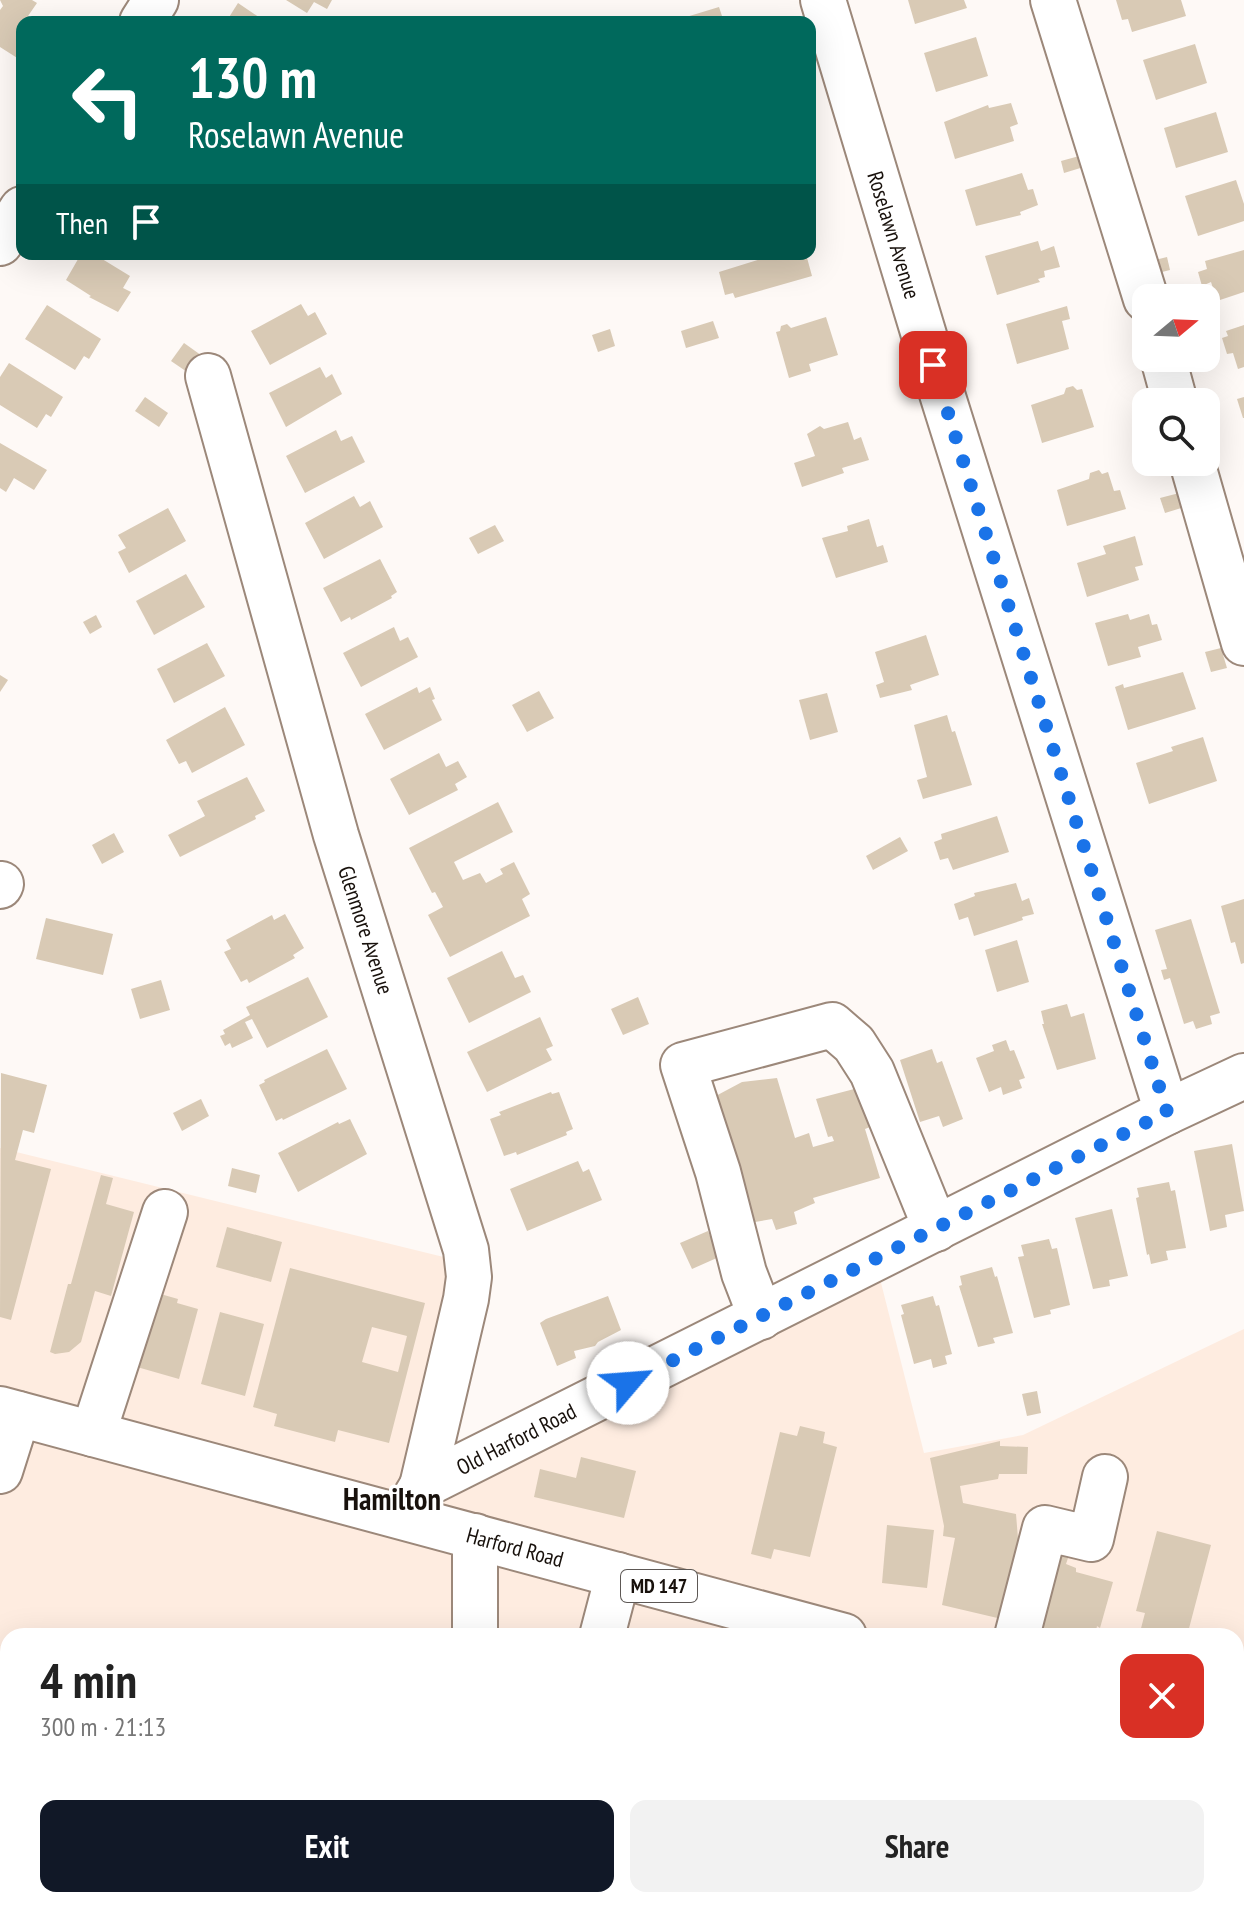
<!DOCTYPE html>
<meta charset="utf-8">
<style>
:root{--surface:#fff;--page:#f2f2f2;--text:#222;--muted:#767676;--accent:#111827}
body{margin:0;font-family:"PT Sans Narrow",sans-serif;background:var(--page);color:var(--text);height:100vh;display:flex;flex-direction:column;font-size:30px;white-space:nowrap}
*{box-sizing:border-box;margin:0}
p{font-size:26px;color:var(--muted)}
.icon{flex:none;width:44px;height:44px;fill:none;stroke:currentColor;stroke-width:2;stroke-linecap:round;stroke-linejoin:round}
.map{position:relative;flex:1;overflow:hidden}
.panel{position:absolute;left:0px;top:1628px;width:1244px;height:280px;display:flex;flex-direction:column;background:var(--surface);border-radius:24px 24px 0 0;box-shadow:0 8px 32px #0002}
.panel>*{flex:none}
.hud{position:absolute;left:16px;top:16px;width:800px;height:244px;border-radius:16px;box-shadow:0 8px 32px #0002;background:#00695c;color:#fff;overflow:hidden}
.needle{width:52px;rotate:71deg}
.tools{position:absolute;left:1132px;top:284px;display:grid;gap:16px}
.tools a{display:grid;place-items:center;width:88px;height:88px;border-radius:16px;background:var(--surface);box-shadow:0 8px 32px #0002;font-size:40px}
.pin{position:absolute;display:grid;place-items:center;width:68px;height:68px;color:#fff;margin:-34px;border-radius:16px;box-shadow:0 4px 12px #0006}
.me{position:absolute;width:88px;margin:-44px;rotate:63deg;stroke-linejoin:round;filter:drop-shadow(0 0 6px #0008)}
.turn{display:flex;align-items:center;gap:28px;height:168px;padding:0 40px;font-size:36px}
.turn .icon{width:104px;height:104px;stroke-width:2.5}
.turn b{display:block;font-size:56px;line-height:68px}
.then{display:flex;align-items:center;height:76px;padding:0 40px;background:#0003;gap:16px;font-size:30px}
.round{display:grid;place-items:center;flex:none;width:84px;height:84px;border-radius:16px;background:var(--page)}
.summary{display:flex;align-items:center;justify-content:space-between;height:136px;padding:0 40px}
h1{font-size:48px;font-weight:700;line-height:60px}
.action{display:flex;gap:16px;margin-top:auto;padding:16px 40px}
.action a{flex:1;height:92px;border-radius:16px;background:var(--accent);color:#fff;font-size:32px;font-weight:700;line-height:92px;text-align:center}
.action a+a{background:var(--page);color:var(--text)}
.map>svg:first-child{display:block}
.built{fill:#feece0}
.building{fill:#d9cab5;fill-rule:evenodd}
.lines{fill:none;stroke-linecap:round;stroke-linejoin:round}
.minor-casing{stroke:#9c887a;stroke-width:48}
.major-casing{stroke:#9c887a;stroke-width:48}
.minor{stroke:#fff;stroke-width:44}
.major{stroke:#fff;stroke-width:44}
.route{stroke:#1a73e8;stroke-width:14;stroke-dasharray:0 25.2}
.labels{text-anchor:middle;stroke-width:7;stroke-linejoin:round;paint-order:stroke}
.shield{fill:#fff;stroke:#5d5855;stroke-width:2}
.shield-label{font-size:20px;font-weight:bold;fill:#18110c}
.street-label{font-size:22px;fill:#18110c;stroke:#fff}
.district-label{font-size:30px;font-weight:bold;fill:#18110c;stroke:#fff}
</style>
<div class="map">
<svg width="1244" height="1908" viewBox="0 0 1244 1908">
<rect width="100%" height="100%" fill="#fef9f6"/>
<polygon class="built" points="0,1148 464,1262 416,1485 873,1251 924,1453 1023,1435 1244,1329 1244,1908 764,1908 764,1900 1236,1900 1236,1636 8,1636 8,1900 208,1900 208,1904 126,1905 126,1908 0,1908"/>
<g class="building">
<polygon points="0,0 32,0 37,3 28,16 37,22 22,22 22,61 0,47 0,10 3,6"/>
<polygon points="286,0 332,0 327,9 314,2 307,13"/>
<polygon points="908,0 964,0 967,8 915,24"/>
<polygon points="1116,0 1181,0 1186,16 1132,32 1128,19 1122,20"/>
<polygon points="238,3 266,22 226,22"/>
<polygon points="719,7 724,22 673,22 673,21"/>
<polygon points="976,37 988,76 936,92 924,53"/>
<polygon points="1195,44 1207,83 1156,100 1143,60"/>
<polygon points="1011,103 1018,124 1010,127 1014,141 955,159 944,122 988,105 989,108"/>
<polygon points="1216,112 1228,152 1176,168 1164,128"/>
<polygon points="1083,155 1087,166 1064,173 1061,161"/>
<polygon points="1022,173 1028,190 1033,189 1038,205 1020,212 1021,215 976,226 965,190"/>
<polygon points="1236,180 1244,204 1244,221 1198,236 1185,196"/>
<polygon points="1038,241 1041,251 1054,246 1060,267 1044,271 1045,277 1038,279 1040,282 997,295 985,256"/>
<polygon points="1244,250 1244,292 1217,301 1211,282 1202,286 1198,272 1207,269 1205,261"/>
<polygon points="81,254 94,254 130,276 123,288 131,292 118,312 89,297 91,296 66,280"/>
<polygon points="789,254 806,254 812,276 735,298 733,293 725,295 719,272 770,256 771,259"/>
<polygon points="1167,257 1170,270 1154,274 1151,261"/>
<polygon points="301,304 308,316 315,312 327,334 270,365 251,331"/>
<polygon points="47,305 101,339 89,359 84,356 75,370 25,339"/>
<polygon points="1067,306 1070,319 1062,321 1069,349 1017,364 1006,324"/>
<polygon points="826,317 838,355 809,364 811,371 789,378 776,332 780,331 781,326 787,324 791,328"/>
<polygon points="713,321 719,338 686,348 681,331"/>
<polygon points="1244,325 1244,367 1238,369 1233,353 1227,354 1222,338 1228,336 1226,331"/>
<polygon points="610,329 615,346 598,352 592,335"/>
<polygon points="184,343 205,358 193,376 171,361"/>
<polygon points="9,363 63,397 51,417 46,414 37,428 0,405 0,377"/>
<polygon points="320,367 326,378 332,374 342,394 286,427 269,393"/>
<polygon points="1073,386 1077,390 1082,389 1094,427 1042,443 1031,405 1064,394 1066,388"/>
<polygon points="145,397 168,413 159,427 135,411"/>
<polygon points="1244,397 1244,418 1243,418 1237,399"/>
<polygon points="848,422 854,440 861,437 869,460 842,468 844,473 802,487 794,463 815,456 807,434 820,426 824,429"/>
<polygon points="336,430 341,441 352,436 365,462 305,493 286,456"/>
<polygon points="0,443 47,470 34,490 14,478 6,492 0,488"/>
<polygon points="1099,470 1102,474 1108,472 1114,491 1120,490 1126,509 1067,526 1057,490 1089,479 1090,473"/>
<polygon points="1187,491 1191,505 1165,513 1160,498"/>
<polygon points="354,496 360,507 370,501 383,527 324,559 305,523"/>
<polygon points="168,508 186,541 129,573 118,552 126,548 118,535"/>
<polygon points="869,519 877,547 883,545 888,562 836,578 822,538 848,531 847,526"/>
<polygon points="495,525 504,541 478,554 469,538"/>
<polygon points="1135,536 1143,565 1135,567 1139,580 1087,597 1077,563 1106,554 1103,546"/>
<polygon points="380,559 397,592 391,596 392,598 351,620 350,617 341,622 323,588"/>
<polygon points="186,574 205,607 154,635 136,601"/>
<polygon points="1128,614 1130,620 1149,614 1152,625 1157,624 1162,640 1138,647 1141,657 1108,666 1095,623"/>
<polygon points="96,615 102,627 90,634 83,622"/>
<polygon points="394,627 400,641 408,637 418,657 361,687 343,653"/>
<polygon points="926,635 939,675 910,685 912,690 880,698 876,685 884,682 875,652"/>
<polygon points="207,643 225,676 174,703 157,669"/>
<polygon points="1221,648 1227,668 1211,672 1205,652"/>
<polygon points="1183,672 1196,709 1128,730 1115,687 1123,684 1124,688"/>
<polygon points="0,675 8,680 0,692"/>
<polygon points="417,687 419,693 430,687 435,699 432,700 442,720 384,750 365,714"/>
<polygon points="539,691 554,718 527,732 512,705"/>
<polygon points="827,693 838,732 810,740 799,700"/>
<polygon points="225,707 245,745 192,773 186,761 179,764 166,740"/>
<polygon points="947,715 952,732 955,731 972,785 923,799 917,780 927,777 914,725"/>
<polygon points="1203,737 1217,781 1149,804 1136,763 1173,751 1171,747"/>
<polygon points="439,753 446,767 458,761 467,777 455,784 458,790 409,815 390,779"/>
<polygon points="247,777 265,811 255,816 256,819 180,857 168,835 205,816 197,801"/>
<polygon points="498,802 513,832 454,862 463,880 480,873 486,883 503,874 500,869 514,862 530,894 522,899 530,916 450,957 428,915 443,907 435,892 432,893 409,848"/>
<polygon points="997,816 1009,852 953,870 948,858 940,860 934,842 942,839 941,834"/>
<polygon points="114,833 124,852 102,864 92,845"/>
<polygon points="900,837 908,851 873,870 866,856"/>
<polygon points="1016,883 1022,901 1029,898 1034,914 1022,917 1023,920 974,936 968,917 959,920 954,904 975,896 974,893"/>
<polygon points="1244,899 1244,963 1241,964 1235,942 1231,943 1221,906"/>
<polygon points="285,914 304,948 293,955 295,958 249,983 247,979 241,982 224,952 231,949 226,940 272,915 274,920"/>
<polygon points="46,918 113,934 103,975 36,959"/>
<polygon points="1191,919 1220,1013 1210,1016 1212,1024 1196,1029 1193,1021 1184,1024 1170,978 1164,980 1161,970 1167,969 1155,930"/>
<polygon points="1017,940 1029,982 997,992 985,950"/>
<polygon points="502,951 515,978 523,975 531,992 469,1023 447,978"/>
<polygon points="308,977 328,1017 267,1048 252,1019 245,1022 253,1038 232,1048 230,1043 225,1046 220,1036 225,1034 223,1030 250,1015 246,1007"/>
<polygon points="161,980 170,1010 140,1019 131,989"/>
<polygon points="638,997 649,1024 623,1035 611,1009"/>
<polygon points="1067,1004 1071,1017 1084,1013 1096,1059 1057,1070 1042,1024 1044,1024 1041,1011"/>
<polygon points="540,1017 553,1046 546,1049 552,1060 487,1092 467,1052"/>
<polygon points="1006,1040 1010,1051 1014,1050 1025,1078 1019,1080 1022,1088 1003,1095 1001,1087 989,1092 976,1058 994,1051 992,1045"/>
<polygon points="327,1049 347,1089 283,1120 282,1118 276,1121 259,1085 265,1082 264,1080"/>
<polygon points="932,1049 937,1063 942,1061 963,1119 943,1127 939,1116 920,1122 900,1060"/>
<polygon points="1,1073 47,1085 34,1133 23,1130 15,1160 51,1169 11,1320 0,1317"/>
<polygon points="777,1078 795,1138 809,1133 813,1147 834,1141 832,1136 828,1137 816,1099 858,1088 870,1127 865,1129 880,1178 813,1198 815,1203 794,1212 797,1224 776,1230 772,1219 749,1223 712,1098 742,1082"/>
<polygon points="551,1092 552,1094 559,1092 573,1129 566,1132 567,1135 517,1155 516,1152 504,1156 490,1119 501,1115 499,1112"/>
<polygon points="201,1099 209,1116 182,1131 173,1113"/>
<polygon points="350,1119 367,1154 298,1192 278,1153 338,1122 339,1124"/>
<polygon points="1232,1144 1244,1211 1225,1215 1227,1227 1210,1231 1194,1151"/>
<polygon points="578,1161 583,1172 589,1169 602,1200 527,1231 510,1189"/>
<polygon points="232,1168 260,1175 256,1193 228,1186"/>
<polygon points="101,1175 113,1178 106,1204 134,1212 111,1296 95,1291 81,1342 69,1352 55,1354 50,1352 68,1284 71,1284"/>
<polygon points="1169,1182 1171,1191 1175,1190 1186,1248 1166,1251 1168,1260 1151,1264 1149,1254 1147,1255 1136,1198 1139,1197 1137,1188"/>
<polygon points="1112,1209 1128,1276 1109,1280 1110,1286 1093,1289 1075,1218"/>
<polygon points="227,1227 282,1242 271,1282 216,1267"/>
<polygon points="708,1231 719,1257 692,1269 680,1243"/>
<polygon points="1049,1239 1052,1249 1057,1248 1070,1305 1050,1310 1051,1314 1034,1318 1018,1257 1024,1256 1021,1245"/>
<polygon points="992,1267 995,1277 997,1276 1013,1333 993,1338 995,1343 978,1347 959,1286 962,1285 960,1276"/>
<path d="M290,1268l135,35 -36,140 -51,-13 -3,12 -61,-16 3,-12 -24,-7zM372,1327l35,9 -9,36 -36,-10z"/>
<polygon points="157,1293 178,1299 177,1303 198,1309 179,1379 137,1367"/>
<polygon points="608,1296 621,1330 598,1342 595,1346 574,1351 576,1358 557,1366 540,1323 546,1319"/>
<polygon points="933,1296 936,1306 939,1305 952,1354 945,1356 947,1364 933,1368 931,1359 914,1364 901,1315 904,1314 901,1305"/>
<polygon points="220,1312 264,1324 245,1396 201,1384"/>
<polygon points="1037,1391 1041,1413 1027,1416 1022,1394"/>
<polygon points="800,1426 825,1432 823,1443 837,1447 810,1557 774,1549 771,1559 751,1554 780,1432 797,1436"/>
<polygon points="1000,1441 1000,1446 1028,1447 1027,1474 999,1474 998,1479 960,1486 963,1503 1016,1514 1019,1551 1006,1620 942,1605 955,1538 943,1536 944,1526 930,1458"/>
<polygon points="581,1457 636,1471 624,1518 534,1497 540,1469 576,1478"/>
<polygon points="887,1525 934,1530 927,1588 882,1583"/>
<polygon points="1157,1531 1211,1545 1187,1636 1139,1636 1145,1613 1136,1611"/>
<polygon points="1062,1556 1068,1558 1066,1564 1076,1568 1076,1572 1113,1582 1100,1628 1097,1626 1095,1636 1058,1636 1032,1629 1051,1561 1060,1563"/>
<polygon points="1236,1818 1244,1820 1244,1866 1240,1879 1236,1878"/>
<rect x="766" y="1900" width="35" height="8"/>
<polygon points="922,1900 960,1900 958,1908 930,1908 931,1904"/>
</g>
<g class="lines">
<g class="minor-casing">
<g id="minor">
<polyline points="823,0 933,365 1167,1112"/>
<polyline points="1053,0 1146,299"/>
<polyline points="142,22 156,0"/>
<polyline points="0,243 22,209"/>
<polyline points="1163,358 1175,402"/>
<polyline points="208,376 336,835 466,1250 469,1277 466,1299 422,1486"/>
<polyline points="1192,462 1244,643"/>
<polyline points="0,886 1,884"/>
<polyline points="761,1317 744,1273 718,1172 683,1065 832,1025 854,1044 872,1072 936,1229"/>
<polyline points="93,1434 165,1212"/>
<polyline points="0,1471 18,1414"/>
<polyline points="413,1501 422,1486 1167,1112 1244,1076"/>
<polyline points="475,1536 475,1636"/>
<polyline points="602,1636 618,1575"/>
<polyline points="1017,1636 1045,1528 1091,1539 1105,1477"/>
<polyline points="864,1900 865,1908"/>
<polyline points="477,1908 477,1900"/>
<polyline points="1058,1908 1060,1900"/>
</g>
</g>
<g class="major-casing">
<g id="major">
<polyline points="0,1409 844,1636"/>
<polyline points="1236,1736 1244,1738"/>
</g>
</g>
<use href="#minor" class="minor"/>
<use href="#major" class="major"/>
</g>
<g class="lines">
<polyline class="route" points="628,1383 1167,1112 933,365"/>
</g>
<g class="labels">
<rect class="shield" x="621" y="1570" width="76" height="32" rx="6"/>
<g class="shield-label">
<text x="659" y="1593">MD 147</text>
</g>
<g class="street-label">
<text transform="translate(894 235) rotate(73)" y="8">Roselawn Avenue</text>
<text transform="translate(366 930) rotate(72)" y="8">Glenmore Avenue</text>
<text transform="translate(516 1439) rotate(-27)" y="8">Old Harford Road</text>
<text transform="translate(515 1547) rotate(15)" y="8">Harford Road</text>
</g>
<g class="district-label">
<text x="392" y="1510">Hamilton</text>
</g>
</g>
</svg>
<div class="tools">
<a><svg class="needle" viewBox="-14 -14 28 28"><path d="M0-13l5 13h-10z" fill="#e53935"/><path d="M0 13l5-13h-10z" fill="#767676"/></svg></a>
<a><svg class="icon" aria-label="search" viewBox="0 0 24 24"><circle cx="10" cy="10" r="6"/><path d="M15 15l6 6"/></svg></a>
</div>
<div class="pin" style="left:933px;top:365px;background:#d93025"><svg class="icon" aria-label="arrive" viewBox="0 0 24 24"><path d="M6 21V4h12l-3 4 3 4H6"/></svg></div>
<svg class="me" style="left:628px;top:1383px" viewBox="-20 -20 40 40"><circle r="19" fill="#fff"/><path d="M0-13L10 11 0 6-10 11z" fill="#1a73e8"/></svg>
<div class="hud">
<div class="turn"><svg class="icon" aria-label="left" viewBox="0 0 24 24"><path d="M17 20v-9H6M10 6l-5 5 5 5"/></svg><div><b>130 m</b>Roselawn Avenue</div></div>
<div class="then">Then<svg class="icon" aria-label="arrive" viewBox="0 0 24 24"><path d="M6 21V4h12l-3 4 3 4H6"/></svg></div>
</div>
<section class="panel">
<div class="summary"><div><h1>4 min</h1><p>300 m · 21:13</p></div><a class="round" style="background:#d93025;color:#fff"><svg class="icon" aria-label="close" viewBox="0 0 24 24"><path d="M6 6l12 12M18 6L6 18"/></svg></a></div>
<div class="action"><a>Exit</a><a>Share</a></div>
</section>
</div>
